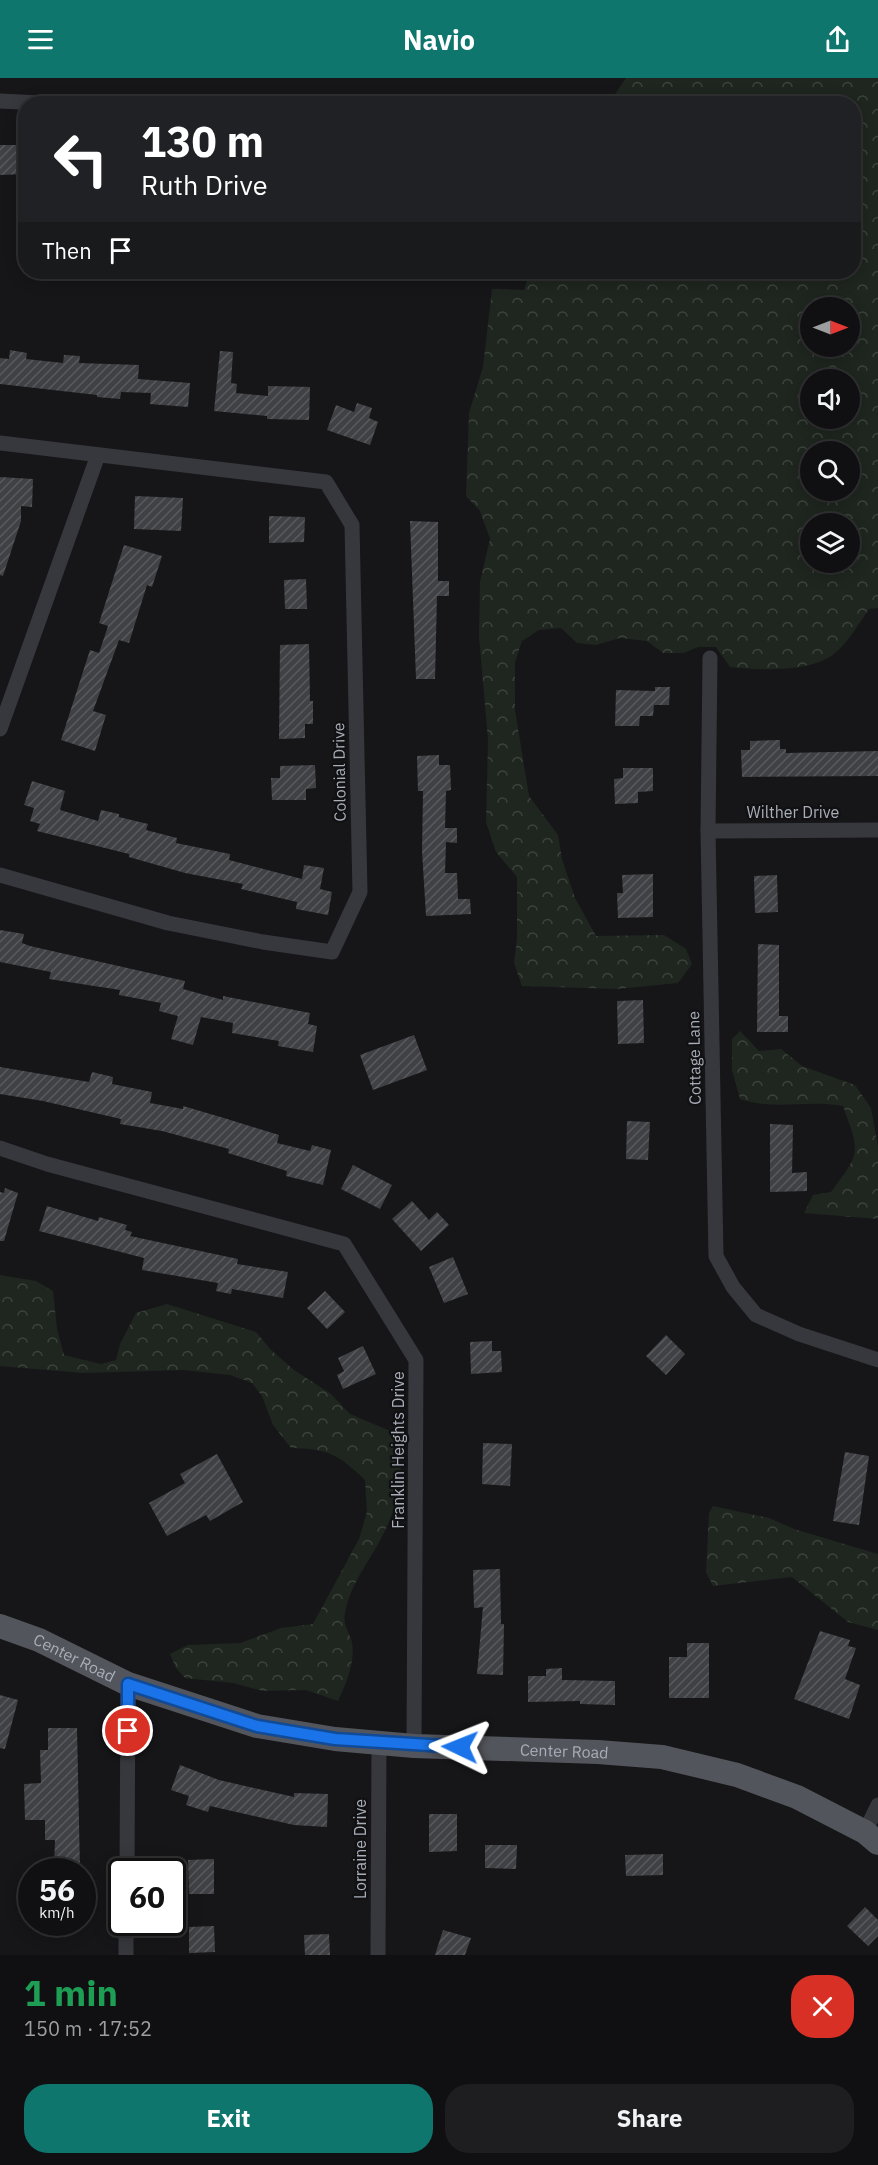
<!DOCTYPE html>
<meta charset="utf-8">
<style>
:root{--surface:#101012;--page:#1e1e20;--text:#f1f3f6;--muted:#9c9d9f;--line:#303032;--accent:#0f766e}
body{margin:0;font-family:"IBM Plex Sans",sans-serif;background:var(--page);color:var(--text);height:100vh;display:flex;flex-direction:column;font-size:22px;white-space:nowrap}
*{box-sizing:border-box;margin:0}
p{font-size:20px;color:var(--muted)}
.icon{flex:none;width:33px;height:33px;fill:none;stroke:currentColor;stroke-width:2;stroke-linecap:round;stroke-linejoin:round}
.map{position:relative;height:1877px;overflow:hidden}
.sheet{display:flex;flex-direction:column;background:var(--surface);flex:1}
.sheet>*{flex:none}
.top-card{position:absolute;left:18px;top:18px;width:843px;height:183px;border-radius:24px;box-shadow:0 3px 15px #0003,0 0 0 2px var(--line);background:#202124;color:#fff;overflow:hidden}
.needle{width:39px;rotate:90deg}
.buttons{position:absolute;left:800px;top:219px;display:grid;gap:12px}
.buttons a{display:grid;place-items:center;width:60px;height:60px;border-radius:50%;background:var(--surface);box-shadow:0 3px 15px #0003,0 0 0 2px var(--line);font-size:30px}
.speed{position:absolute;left:18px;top:1780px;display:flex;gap:12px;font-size:30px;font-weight:700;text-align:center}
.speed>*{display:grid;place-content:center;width:78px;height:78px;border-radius:50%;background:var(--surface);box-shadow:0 3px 15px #0003,0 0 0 2px var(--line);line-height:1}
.speed small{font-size:15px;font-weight:400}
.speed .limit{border:3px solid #111;border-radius:9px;background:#fff;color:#111}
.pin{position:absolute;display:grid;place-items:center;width:51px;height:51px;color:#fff;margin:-26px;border:3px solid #fff;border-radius:50%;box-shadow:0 2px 6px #0007}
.me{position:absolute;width:66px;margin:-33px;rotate:272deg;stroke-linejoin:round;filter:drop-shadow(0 0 4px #0008)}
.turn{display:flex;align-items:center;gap:21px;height:126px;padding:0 24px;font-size:27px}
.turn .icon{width:78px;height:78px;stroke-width:2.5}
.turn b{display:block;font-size:42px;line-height:51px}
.then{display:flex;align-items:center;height:57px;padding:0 24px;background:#0003;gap:12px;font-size:22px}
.round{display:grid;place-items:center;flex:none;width:63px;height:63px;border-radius:24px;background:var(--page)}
.head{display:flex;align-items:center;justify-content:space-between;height:102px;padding:0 24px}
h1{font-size:36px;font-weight:700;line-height:45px;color:#1e9e55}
.action{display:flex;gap:12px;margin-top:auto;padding:12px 24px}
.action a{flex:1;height:69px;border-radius:24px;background:var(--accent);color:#fff;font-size:24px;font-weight:700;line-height:69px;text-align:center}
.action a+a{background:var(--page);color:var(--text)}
header{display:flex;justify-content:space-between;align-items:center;height:78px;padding:0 24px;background:var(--accent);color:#fff;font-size:27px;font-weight:700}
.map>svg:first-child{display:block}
.forest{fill:url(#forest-crowns);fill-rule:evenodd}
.building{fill:url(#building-hatch)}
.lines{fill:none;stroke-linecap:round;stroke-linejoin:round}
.minor{stroke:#37383d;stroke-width:15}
.primary{stroke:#53555c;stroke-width:24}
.route-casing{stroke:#114b97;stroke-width:15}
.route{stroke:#1a73e8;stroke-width:10}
.labels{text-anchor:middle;stroke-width:4.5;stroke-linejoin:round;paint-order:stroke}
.street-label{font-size:16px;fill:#a8adb8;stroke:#111113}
</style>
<header><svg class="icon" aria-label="menu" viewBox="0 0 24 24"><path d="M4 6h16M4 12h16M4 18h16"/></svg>Navio<svg class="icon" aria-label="share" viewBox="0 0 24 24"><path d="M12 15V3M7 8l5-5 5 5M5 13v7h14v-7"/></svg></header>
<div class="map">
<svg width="878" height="1877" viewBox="0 0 878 1877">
<defs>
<pattern id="forest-crowns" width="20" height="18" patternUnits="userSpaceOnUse" patternTransform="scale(1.5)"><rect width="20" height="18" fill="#1e261f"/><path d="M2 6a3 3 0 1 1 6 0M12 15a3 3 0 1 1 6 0" fill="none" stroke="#3c433d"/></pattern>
<pattern id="building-hatch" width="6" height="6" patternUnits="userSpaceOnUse" patternTransform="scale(1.5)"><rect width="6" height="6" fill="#404145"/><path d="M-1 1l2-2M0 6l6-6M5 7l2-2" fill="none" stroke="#595a5e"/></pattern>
</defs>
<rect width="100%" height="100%" fill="#161618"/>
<g class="forest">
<path d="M626,0h252v530l-9,1c-11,16 -25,41 -43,50 -27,13 -66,11 -96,8l-14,-20h-18l-14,6h-21l-16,-12 -27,-3 -24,7 -19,-2 -16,-15 -22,2 -17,11 -7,21v48l14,86 29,39 4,24 13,39 21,38 68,-1 22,14 6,15 -14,19 -61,6 -95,-3 -8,-23 3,-24v-62l-21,-25 -10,-30 2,-82 -9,-104 1,-54 10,-43 -10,-28 -14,-15 3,-83 14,-46 9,-78 32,1 6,-18h324v-168l-245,-1zM810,230h39v38h-39zM810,302h39v38h-39zM810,374h39v38h-39zM810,446h39v38h-39z"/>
<path d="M740,953l19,20 22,-2 21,17 53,19 16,23 7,39v72l-74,-6 9,-18 18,-3c30,-40 29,-39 12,-86 -34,-7 -68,5 -103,-7l-8,-29v-31z"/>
<path d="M0,1197l36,6 17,10 4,38 7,26 37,9 15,-4 4,-16 16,-31 31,-9 89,28 15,18 23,20 37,24 19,20 45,19c13,43 2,79 -21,118 -12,20 -25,39 -29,62 -2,12 2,15 6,26 6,18 -5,46 -13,62l-32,-11 -43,1 -30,-8 -48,-5 -9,-10 -6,-14 18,-9 52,-2 41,-15 32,-4 46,-85 8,-27 -2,-32c-27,-26 -36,-31 -74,-32l-18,-23 -11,-29 -10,-13 -22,-8 -47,-5 -100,3 -83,-7z"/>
<polygon points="713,1428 769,1440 794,1451 878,1476 878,1552 848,1544 792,1499 713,1508 706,1494 709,1435"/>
</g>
<g class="building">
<polygon points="0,67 26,67 26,96 0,97"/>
<polygon points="10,272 27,275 26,281 63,285 64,277 80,278 79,285 139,287 138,301 190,305 188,329 150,326 151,315 121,314 120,321 97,319 97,317 0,306 0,280 9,281"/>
<polygon points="220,273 233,274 231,305 237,306 236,315 268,318 268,308 310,309 309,342 267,341 267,338 214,333"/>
<polygon points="357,325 372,330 369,340 378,344 370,367 327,352 336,327 354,334"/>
<polygon points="0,399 33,401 32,429 21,428 21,443 3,498 0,497"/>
<polygon points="135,418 183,420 181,453 134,451"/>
<polygon points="269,438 305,439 304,464 269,465"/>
<polygon points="410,443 438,444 438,503 449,503 449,518 437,518 435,601 416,601"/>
<polygon points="124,467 162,478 152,509 147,507 129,565 119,562 93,633 106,637 95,673 61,662 90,572 99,575 108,548 99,545"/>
<polygon points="306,501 307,531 285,531 284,502"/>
<polygon points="309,566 310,623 313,623 313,646 305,646 305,660 279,661 280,567"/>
<polygon points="655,609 670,609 669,627 654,627 653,638 640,638 639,648 615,648 616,612 655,613"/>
<polygon points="780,662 780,671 786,671 786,675 878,673 878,698 742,699 741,672 750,672 750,663"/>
<polygon points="439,677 439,687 450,687 451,712 446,713 445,750 457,750 457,765 446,764 445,795 457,795 458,821 470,821 471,836 426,838 422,773 423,713 418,713 417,678"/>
<polygon points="315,687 316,710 306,711 306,722 272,722 271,700 280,700 280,688"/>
<polygon points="623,690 653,690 653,713 638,714 638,725 615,726 614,701 623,700"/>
<polygon points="32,703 65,713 60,732 98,743 101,732 119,736 119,739 148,746 146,752 177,760 176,765 230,776 229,782 302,801 304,787 324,790 320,811 332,814 328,837 296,831 297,824 241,811 243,806 185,795 129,779 129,776 37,753 40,746 30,743 34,730 24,727"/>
<polygon points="653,796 653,839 618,840 617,815 623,815 622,797"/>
<polygon points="777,797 778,834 755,835 754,798"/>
<polygon points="0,852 24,856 22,865 30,868 185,903 183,911 223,922 223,918 310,935 308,946 317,948 313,974 278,968 279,963 232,955 233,945 201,939 193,967 171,961 178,938 159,933 161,925 119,917 120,912 49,901 51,894 0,884"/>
<polygon points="758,866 779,867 779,938 788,938 788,954 757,954"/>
<polygon points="643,922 644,965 618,966 617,923"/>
<polygon points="414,957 427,992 373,1012 360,977"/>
<polygon points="0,989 89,1004 92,994 113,999 112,1006 152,1014 150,1025 183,1031 183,1028 224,1040 279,1057 277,1065 310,1073 312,1067 331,1072 323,1107 286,1098 287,1093 228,1075 229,1071 162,1053 120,1046 121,1041 43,1023 0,1016"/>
<polygon points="627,1043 650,1044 648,1082 626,1081"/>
<polygon points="770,1046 793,1047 792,1095 807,1094 807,1113 770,1114"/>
<polygon points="353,1087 392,1107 380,1131 341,1111"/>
<polygon points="5,1110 18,1115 4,1163 0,1163 0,1114 4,1115"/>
<polygon points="412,1123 429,1142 437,1134 449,1147 421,1173 392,1141"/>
<polygon points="47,1128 98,1143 99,1139 127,1147 125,1152 132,1154 130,1158 238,1181 237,1186 288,1194 283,1220 232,1211 231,1216 216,1213 218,1205 142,1192 144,1180 39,1153"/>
<polygon points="453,1179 468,1216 444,1225 429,1189"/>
<polygon points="325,1213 345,1234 327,1251 307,1230"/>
<polygon points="666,1257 685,1276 666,1297 646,1278"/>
<polygon points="492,1263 492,1273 501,1273 502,1294 471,1296 470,1264"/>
<polygon points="363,1268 376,1296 343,1311 337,1297 344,1293 338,1280"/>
<polygon points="483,1365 512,1366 510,1408 482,1406"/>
<polygon points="845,1374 869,1378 859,1447 833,1443"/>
<polygon points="217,1376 243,1424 210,1443 206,1437 167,1458 149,1425 185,1405 180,1396"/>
<polygon points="500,1491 501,1546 504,1546 503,1597 477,1596 483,1529 474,1530 473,1492"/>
<polygon points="820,1553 850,1562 848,1568 856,1570 845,1601 860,1607 849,1641 794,1621"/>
<polygon points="687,1565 709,1565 709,1620 669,1620 669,1579 687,1579"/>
<polygon points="562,1590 562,1602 615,1603 615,1627 580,1626 580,1623 528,1624 528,1598 546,1598 546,1591"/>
<polygon points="0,1617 18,1622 5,1671 0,1670"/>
<polygon points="48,1650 77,1650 80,1792 54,1791 55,1762 45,1762 45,1742 25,1742 24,1706 41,1705 40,1672 48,1672"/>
<polygon points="180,1687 219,1702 294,1719 294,1715 328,1716 327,1749 294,1747 210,1728 208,1734 186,1727 189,1718 171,1712"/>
<polygon points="429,1736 457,1736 457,1773 429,1774"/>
<polygon points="485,1767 517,1767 516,1791 485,1790"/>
<polygon points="663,1776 663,1797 626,1798 625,1777"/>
<polygon points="214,1781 214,1816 189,1816 188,1782"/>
<polygon points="865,1829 878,1842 878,1858 868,1868 847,1848"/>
<polygon points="214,1848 215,1874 189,1875 189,1849"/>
<polygon points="443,1852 471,1860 465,1877 435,1877"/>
<polygon points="329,1856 330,1877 305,1877 304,1857"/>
</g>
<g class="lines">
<g class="minor">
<polyline points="0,23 61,26"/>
<polyline points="0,365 326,404 352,447 360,814 332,874 263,864 168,845 0,797"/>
<polyline points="710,580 708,753 716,1178 733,1209 756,1237 799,1256 878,1282"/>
<polyline points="0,651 98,377"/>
<polyline points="708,753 878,752"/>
<polyline points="0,1070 47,1086 344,1166 416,1282 414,1668"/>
<polyline points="865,1754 878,1727"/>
<polyline points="127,1794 128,1606"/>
<polyline points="126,1877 126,1845"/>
<polyline points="378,1877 379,1665"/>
</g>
<path class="primary" id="s1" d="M0,1548l39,14 89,44 129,42 78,13 79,7 184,6 64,5 75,18 60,22 68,35 13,11"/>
</g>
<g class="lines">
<g class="route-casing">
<polyline id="route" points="128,1653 128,1606 257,1648 335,1661 460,1669"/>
</g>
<use href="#route" class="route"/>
</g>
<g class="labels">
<g class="street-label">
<text transform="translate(339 694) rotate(-91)" y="6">Colonial Drive</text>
<text x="793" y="740">Wilther Drive</text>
<text transform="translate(694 980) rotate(-91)" y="6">Cottage Lane</text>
<text transform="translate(398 1372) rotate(-90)" y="6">Franklin Heights Drive</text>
<text dy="6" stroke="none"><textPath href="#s1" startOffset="81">Center Road</textPath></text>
<text dy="6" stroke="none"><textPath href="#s1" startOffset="585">Center Road</textPath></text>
<text transform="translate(360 1771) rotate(-90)" y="6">Lorraine Drive</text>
</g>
</g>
</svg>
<div class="buttons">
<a><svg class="needle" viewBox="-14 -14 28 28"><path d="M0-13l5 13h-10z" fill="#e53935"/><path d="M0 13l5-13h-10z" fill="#9c9d9f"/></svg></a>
<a><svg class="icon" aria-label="sound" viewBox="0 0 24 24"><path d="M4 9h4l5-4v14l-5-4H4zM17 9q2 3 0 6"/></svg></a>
<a><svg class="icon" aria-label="search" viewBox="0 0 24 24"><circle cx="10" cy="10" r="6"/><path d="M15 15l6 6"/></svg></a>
<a><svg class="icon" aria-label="layers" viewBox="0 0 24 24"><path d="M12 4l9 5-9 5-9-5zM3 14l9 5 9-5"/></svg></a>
</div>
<div class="speed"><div>56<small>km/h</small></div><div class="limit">60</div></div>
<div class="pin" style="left:128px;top:1653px;background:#d93025"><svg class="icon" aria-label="arrive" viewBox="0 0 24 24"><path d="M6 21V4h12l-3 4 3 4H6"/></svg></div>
<svg class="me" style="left:460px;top:1669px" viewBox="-20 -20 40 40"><path d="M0-17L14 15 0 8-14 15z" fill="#1a73e8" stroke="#fff" stroke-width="4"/></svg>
<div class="top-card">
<div class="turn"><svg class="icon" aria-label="left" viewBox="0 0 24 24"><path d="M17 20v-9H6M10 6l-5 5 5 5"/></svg><div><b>130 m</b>Ruth Drive</div></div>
<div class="then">Then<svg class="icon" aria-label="arrive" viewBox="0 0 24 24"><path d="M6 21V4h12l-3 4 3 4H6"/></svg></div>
</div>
</div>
<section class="sheet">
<div class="head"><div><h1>1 min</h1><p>150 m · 17:52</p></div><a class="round" style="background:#d93025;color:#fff"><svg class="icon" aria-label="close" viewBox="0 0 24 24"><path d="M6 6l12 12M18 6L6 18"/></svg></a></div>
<div class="action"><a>Exit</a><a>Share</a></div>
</section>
